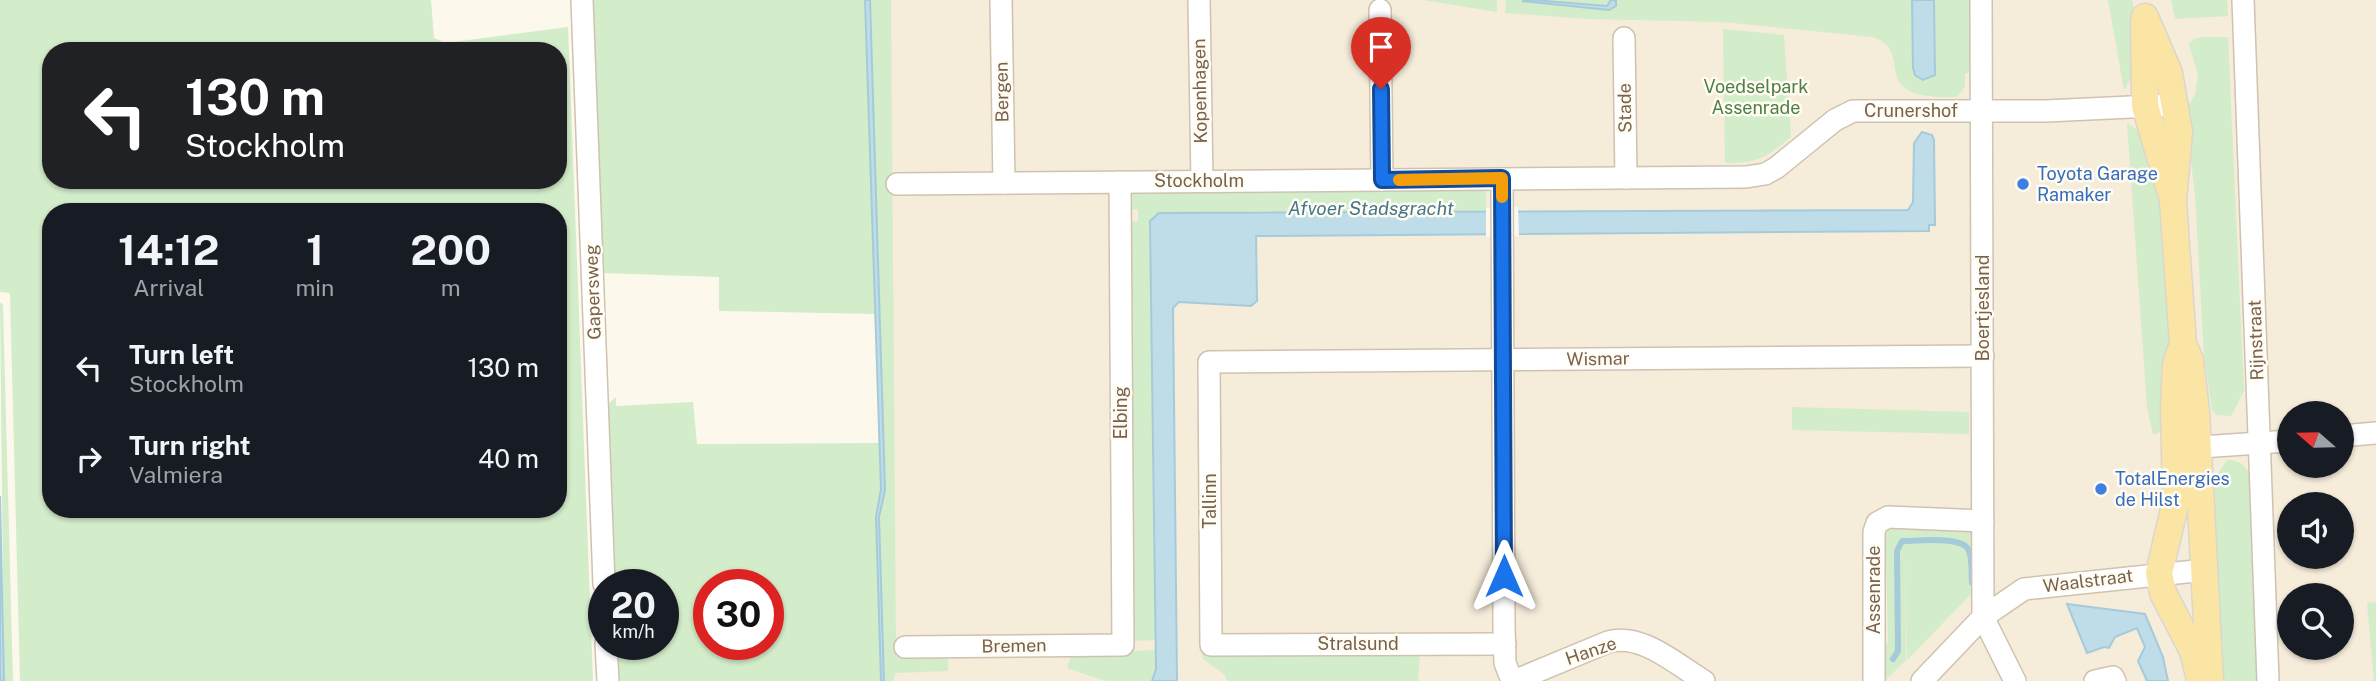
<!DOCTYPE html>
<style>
:root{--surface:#171b24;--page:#242831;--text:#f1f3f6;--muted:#9ea1a6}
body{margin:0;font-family:"Public Sans",sans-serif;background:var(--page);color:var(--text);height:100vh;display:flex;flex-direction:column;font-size:26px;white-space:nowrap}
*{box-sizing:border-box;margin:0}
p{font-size:23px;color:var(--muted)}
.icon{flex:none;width:38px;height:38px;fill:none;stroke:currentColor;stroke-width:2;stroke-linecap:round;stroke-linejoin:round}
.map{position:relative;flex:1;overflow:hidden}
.drawer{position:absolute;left:42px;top:203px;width:525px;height:315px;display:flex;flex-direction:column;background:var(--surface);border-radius:28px;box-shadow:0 2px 5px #0004}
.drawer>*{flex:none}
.guide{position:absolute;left:42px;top:42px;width:525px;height:147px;border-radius:28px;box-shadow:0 2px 5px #0004;background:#202124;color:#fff;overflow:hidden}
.needle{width:46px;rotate:290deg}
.controls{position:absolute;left:2277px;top:401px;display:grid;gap:14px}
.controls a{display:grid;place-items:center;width:77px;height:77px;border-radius:50%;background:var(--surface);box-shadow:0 2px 5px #0004;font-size:35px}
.speed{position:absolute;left:588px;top:569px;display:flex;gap:14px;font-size:35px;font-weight:700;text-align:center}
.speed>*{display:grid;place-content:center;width:91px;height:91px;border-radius:50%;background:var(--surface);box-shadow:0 2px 5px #0004;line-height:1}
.speed small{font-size:18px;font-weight:400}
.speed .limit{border:10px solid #d22;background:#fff;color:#111}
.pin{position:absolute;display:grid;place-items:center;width:60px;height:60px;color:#fff;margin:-72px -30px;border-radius:50% 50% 50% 0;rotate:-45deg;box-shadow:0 0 7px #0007}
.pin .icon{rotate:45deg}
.me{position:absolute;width:77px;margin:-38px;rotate:0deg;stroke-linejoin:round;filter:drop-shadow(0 0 5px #0008)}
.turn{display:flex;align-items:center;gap:24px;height:147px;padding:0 28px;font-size:32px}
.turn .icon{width:91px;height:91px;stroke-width:2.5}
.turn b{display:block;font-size:49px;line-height:60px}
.eta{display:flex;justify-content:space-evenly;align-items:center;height:119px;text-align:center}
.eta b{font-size:42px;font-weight:700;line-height:49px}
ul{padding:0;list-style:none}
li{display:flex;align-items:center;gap:21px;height:91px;padding:0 28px}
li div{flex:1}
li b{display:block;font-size:26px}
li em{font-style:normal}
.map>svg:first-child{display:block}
.residential{fill:#f5ecda;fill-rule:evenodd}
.green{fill:#d3ecc9;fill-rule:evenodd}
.water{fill:#bfdde8;stroke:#a5cbda;stroke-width:2}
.pier{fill:#fdf8ec}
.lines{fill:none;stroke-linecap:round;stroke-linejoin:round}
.stream{stroke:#a5cbda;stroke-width:6}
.minor-casing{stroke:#d0c2b0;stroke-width:24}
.major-casing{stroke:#dcd6d1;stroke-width:29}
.minor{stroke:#fff;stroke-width:21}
.major{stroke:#fbe5a5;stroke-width:26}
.route-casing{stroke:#114b97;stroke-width:18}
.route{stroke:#1a73e8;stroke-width:12}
.slow{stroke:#f59e0b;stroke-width:12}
.shop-dot{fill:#3f7fe0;stroke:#fffcf3;stroke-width:2.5}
.labels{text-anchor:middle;stroke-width:5;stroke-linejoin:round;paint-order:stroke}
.park-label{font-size:18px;fill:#4e7f44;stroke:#fffcf3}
.street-label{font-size:18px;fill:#79624d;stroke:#fffcf3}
.shop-label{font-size:18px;fill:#366cbe;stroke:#fffcf3;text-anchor:start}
.water-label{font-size:19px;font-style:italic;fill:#46788c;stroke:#fffcf3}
</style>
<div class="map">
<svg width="2376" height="681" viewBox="0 0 2376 681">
<rect width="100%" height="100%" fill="#fdf8ec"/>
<path class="residential" d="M868,0h1508v681h-1492zM2289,413h53v53h-53zM2289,504h53v52h-53zM2289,595h53v53h-53z"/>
<g class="green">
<path d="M0,0h431l3,38 12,5 122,-16 25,654h-573l-10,-388 -10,-1zM51,51h507v129h-507zM51,212h507v297h-507z"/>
<polygon points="590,0 865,0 876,314 719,311 719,277 601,273"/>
<polygon points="870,0 891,0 896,655 948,655 948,671 895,673 894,681 884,681 879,517 885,490"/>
<polygon points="1423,0 1497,0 1497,12"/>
<path d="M1506,0h107l-2,8 -89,-7 87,9 6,-2 1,-8h296l1,68 2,7 8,5 12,-6 -1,-74h37l1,73h-7v14l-8,10c-95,3 -39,-44 -84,-60l-150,-15 -135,-3 -83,-6z"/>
<path d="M2108,0h24c5,26 8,67 -8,90z"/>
<polygon points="2171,0 2227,0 2228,16 2175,19"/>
<path d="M1723,29l61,6 7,102c-25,21 -33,26 -66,26z"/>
<polygon points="2202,37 2228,37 2244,391 2231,416 2217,415 2212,410 2204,355 2195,195 2185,111 2195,95 2198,75 2189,44 2194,39"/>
<polygon points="2127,123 2140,132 2159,174 2172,346 2164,430 2153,435 2147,407"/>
<polygon points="1486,186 1486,211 1159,213 1150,221 1156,640 1131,641 1127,221 1138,221 1138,209 1128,210 1131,194 1135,191"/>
<polygon points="0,302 3,305 13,681 4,681"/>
<path d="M616,397v9l77,-4 4,42 183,-1 1,50 -5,24 5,164h-269l-2,-37h53v-60h-55l-1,-179zM709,584h59v60h-59z"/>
<polygon points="1792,407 1969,412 1969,434 1792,430"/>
<path d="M2227,460c13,0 21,7 24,19l9,202h-37l-10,-154v-46z"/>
<path d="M1901,520v9l54,-1 9,-7 11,13 3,53 -71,73 -2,-107 1,107 -21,21 -4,-36 7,-2 -2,-95 -6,-2c2,-14 7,-20 21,-26z"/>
<polygon points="2376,602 2376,681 2374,681 2367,603"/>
<polygon points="1155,650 1155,669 1151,681 1105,681 1067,668 1072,654"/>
<polygon points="1420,651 1418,681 1227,681 1224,674 1203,659 1202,653"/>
</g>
<g class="water">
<polygon points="865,0 870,0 885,490 879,517 884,681 881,681 876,517 881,489"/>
<polygon points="1533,0 1607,6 1611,0 1616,0 1616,6 1609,10 1522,1"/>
<polygon points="1912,0 1934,0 1935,75 1923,80 1915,75 1913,68"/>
<polygon points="1922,132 1932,135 1934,140 1935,225 1929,225 1929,231 1256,236 1257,301 1251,306 1179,302 1173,308 1177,681 1152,681 1156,669 1150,221 1159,213 1908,210 1913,202 1914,143"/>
<polygon points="0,496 4,681 0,680"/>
<polygon points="2067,604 2145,614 2163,657 2168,681 2147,681 2138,661 2145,647 2137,628 2115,637 2109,648 2104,647 2087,653"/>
</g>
<polygon class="pier" points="1518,207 1519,236 1486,237 1486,208"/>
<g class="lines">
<path class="stream" d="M1893,659l5,-8 -1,-100 5,-10c15,0 59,-5 66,8 5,8 3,24 4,34"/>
<g class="minor-casing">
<g id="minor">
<polyline points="582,0 604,584"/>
<polyline points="1001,0 1004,183"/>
<polyline points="1199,0 1202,181"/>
<polyline points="1981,0 1983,617 2015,681"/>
<polyline points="2243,0 2268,681"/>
<polyline points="1380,10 1382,180"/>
<polyline points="1624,38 1626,178"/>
<polyline points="1502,179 1504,627 1505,663 1512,681"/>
<polyline points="897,184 1746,177 1765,174 1776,168 1835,120 1853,111 2046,111 2173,105"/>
<polyline points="2342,436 2376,433"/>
<polyline points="2187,448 2289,441"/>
<polyline points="606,644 608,681"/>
<polyline points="1505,644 1211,645 1209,362 1983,356"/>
<polyline points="905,647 1123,645 1120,182"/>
<path d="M1514,681l94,-39c33,-10 69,23 96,39"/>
<polyline points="1874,681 1874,532 1877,523 1888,517 1983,521"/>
<polyline points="1922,681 1983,617 2024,589 2205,570"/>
<polyline points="2095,681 2113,677 2115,681"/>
</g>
</g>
<g class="major-casing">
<g id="major">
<polyline points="2145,17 2169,73 2179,132 2173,201 2183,344 2190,360 2196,411 2210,681"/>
<polyline points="2144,22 2145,106 2171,193"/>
<polyline points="2180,352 2176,365 2174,407 2176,501 2159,573 2163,593 2193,651 2200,679"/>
</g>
</g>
<use href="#minor" class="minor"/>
<use href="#major" class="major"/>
</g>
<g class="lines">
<g class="route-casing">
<polyline id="route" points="1381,89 1382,180 1502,178 1504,576"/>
</g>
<use href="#route" class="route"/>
<polyline class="slow" points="1399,180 1502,178 1502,197"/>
</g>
<g class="shop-dot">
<circle cx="2023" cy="184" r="7"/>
<circle cx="2101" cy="489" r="7"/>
</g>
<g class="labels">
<g class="park-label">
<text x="1756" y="93">Voedselpark<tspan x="1756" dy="21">Assenrade</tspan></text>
</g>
<g class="street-label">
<text transform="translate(1200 91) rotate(-91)" y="6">Kopenhagen</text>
<text transform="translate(1002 92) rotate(-91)" y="6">Bergen</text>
<text transform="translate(1625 108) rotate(-91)" y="6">Stade</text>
<text x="1911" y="117">Crunershof</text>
<text x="1199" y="187">Stockholm</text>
<text transform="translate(593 292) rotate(-92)" y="6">Gapersweg</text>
<text transform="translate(1983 308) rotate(-90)" y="6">Boertjesland</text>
<text transform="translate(2256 340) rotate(-92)" y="6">Rijnstraat</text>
<text transform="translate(1598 359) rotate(-1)" y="6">Wismar</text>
<text transform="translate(1121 413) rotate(-90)" y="6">Elbing</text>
<text transform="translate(1210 501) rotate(-90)" y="6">Tallinn</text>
<text transform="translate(2088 581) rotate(-7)" y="6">Waalstraat</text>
<text transform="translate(1874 590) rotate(-90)" y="6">Assenrade</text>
<text x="1358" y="650">Stralsund</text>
<text transform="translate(1014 646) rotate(-1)" y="6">Bremen</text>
<text transform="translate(1591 651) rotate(-19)" y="6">Hanze</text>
</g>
<g class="shop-label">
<text x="2037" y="180">Toyota Garage<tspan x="2037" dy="21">Ramaker</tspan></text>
<text x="2115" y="485">TotalEnergies<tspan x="2115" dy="21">de Hilst</tspan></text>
</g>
<g class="water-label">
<text x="1371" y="215">Afvoer Stadsgracht</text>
</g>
</g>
</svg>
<div class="controls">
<a><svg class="needle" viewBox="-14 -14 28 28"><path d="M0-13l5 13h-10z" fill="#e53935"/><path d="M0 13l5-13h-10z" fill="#9ea1a6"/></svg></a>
<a><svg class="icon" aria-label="sound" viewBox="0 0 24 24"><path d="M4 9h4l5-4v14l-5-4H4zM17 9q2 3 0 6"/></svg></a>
<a><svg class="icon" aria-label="search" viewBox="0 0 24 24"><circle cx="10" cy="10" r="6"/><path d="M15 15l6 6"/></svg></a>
</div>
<div class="speed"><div>20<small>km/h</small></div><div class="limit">30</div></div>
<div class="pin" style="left:1381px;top:89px;background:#d93025"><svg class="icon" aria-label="arrive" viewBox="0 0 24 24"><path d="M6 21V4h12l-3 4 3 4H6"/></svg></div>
<svg class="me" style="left:1504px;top:576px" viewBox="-20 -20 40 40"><path d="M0-17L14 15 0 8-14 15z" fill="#1a73e8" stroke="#fff" stroke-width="4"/></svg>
<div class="guide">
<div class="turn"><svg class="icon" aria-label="left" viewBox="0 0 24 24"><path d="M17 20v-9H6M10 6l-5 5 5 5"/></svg><div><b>130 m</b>Stockholm</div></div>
</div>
<section class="drawer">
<div class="eta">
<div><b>14:12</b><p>Arrival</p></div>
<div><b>1</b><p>min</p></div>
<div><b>200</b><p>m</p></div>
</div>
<ul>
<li><svg class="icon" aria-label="left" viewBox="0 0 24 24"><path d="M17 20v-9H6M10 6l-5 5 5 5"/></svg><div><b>Turn left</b><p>Stockholm</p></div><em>130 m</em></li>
<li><svg class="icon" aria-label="right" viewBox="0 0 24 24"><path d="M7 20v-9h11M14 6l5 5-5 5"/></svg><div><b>Turn right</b><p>Valmiera</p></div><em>40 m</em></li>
</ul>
</section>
</div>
